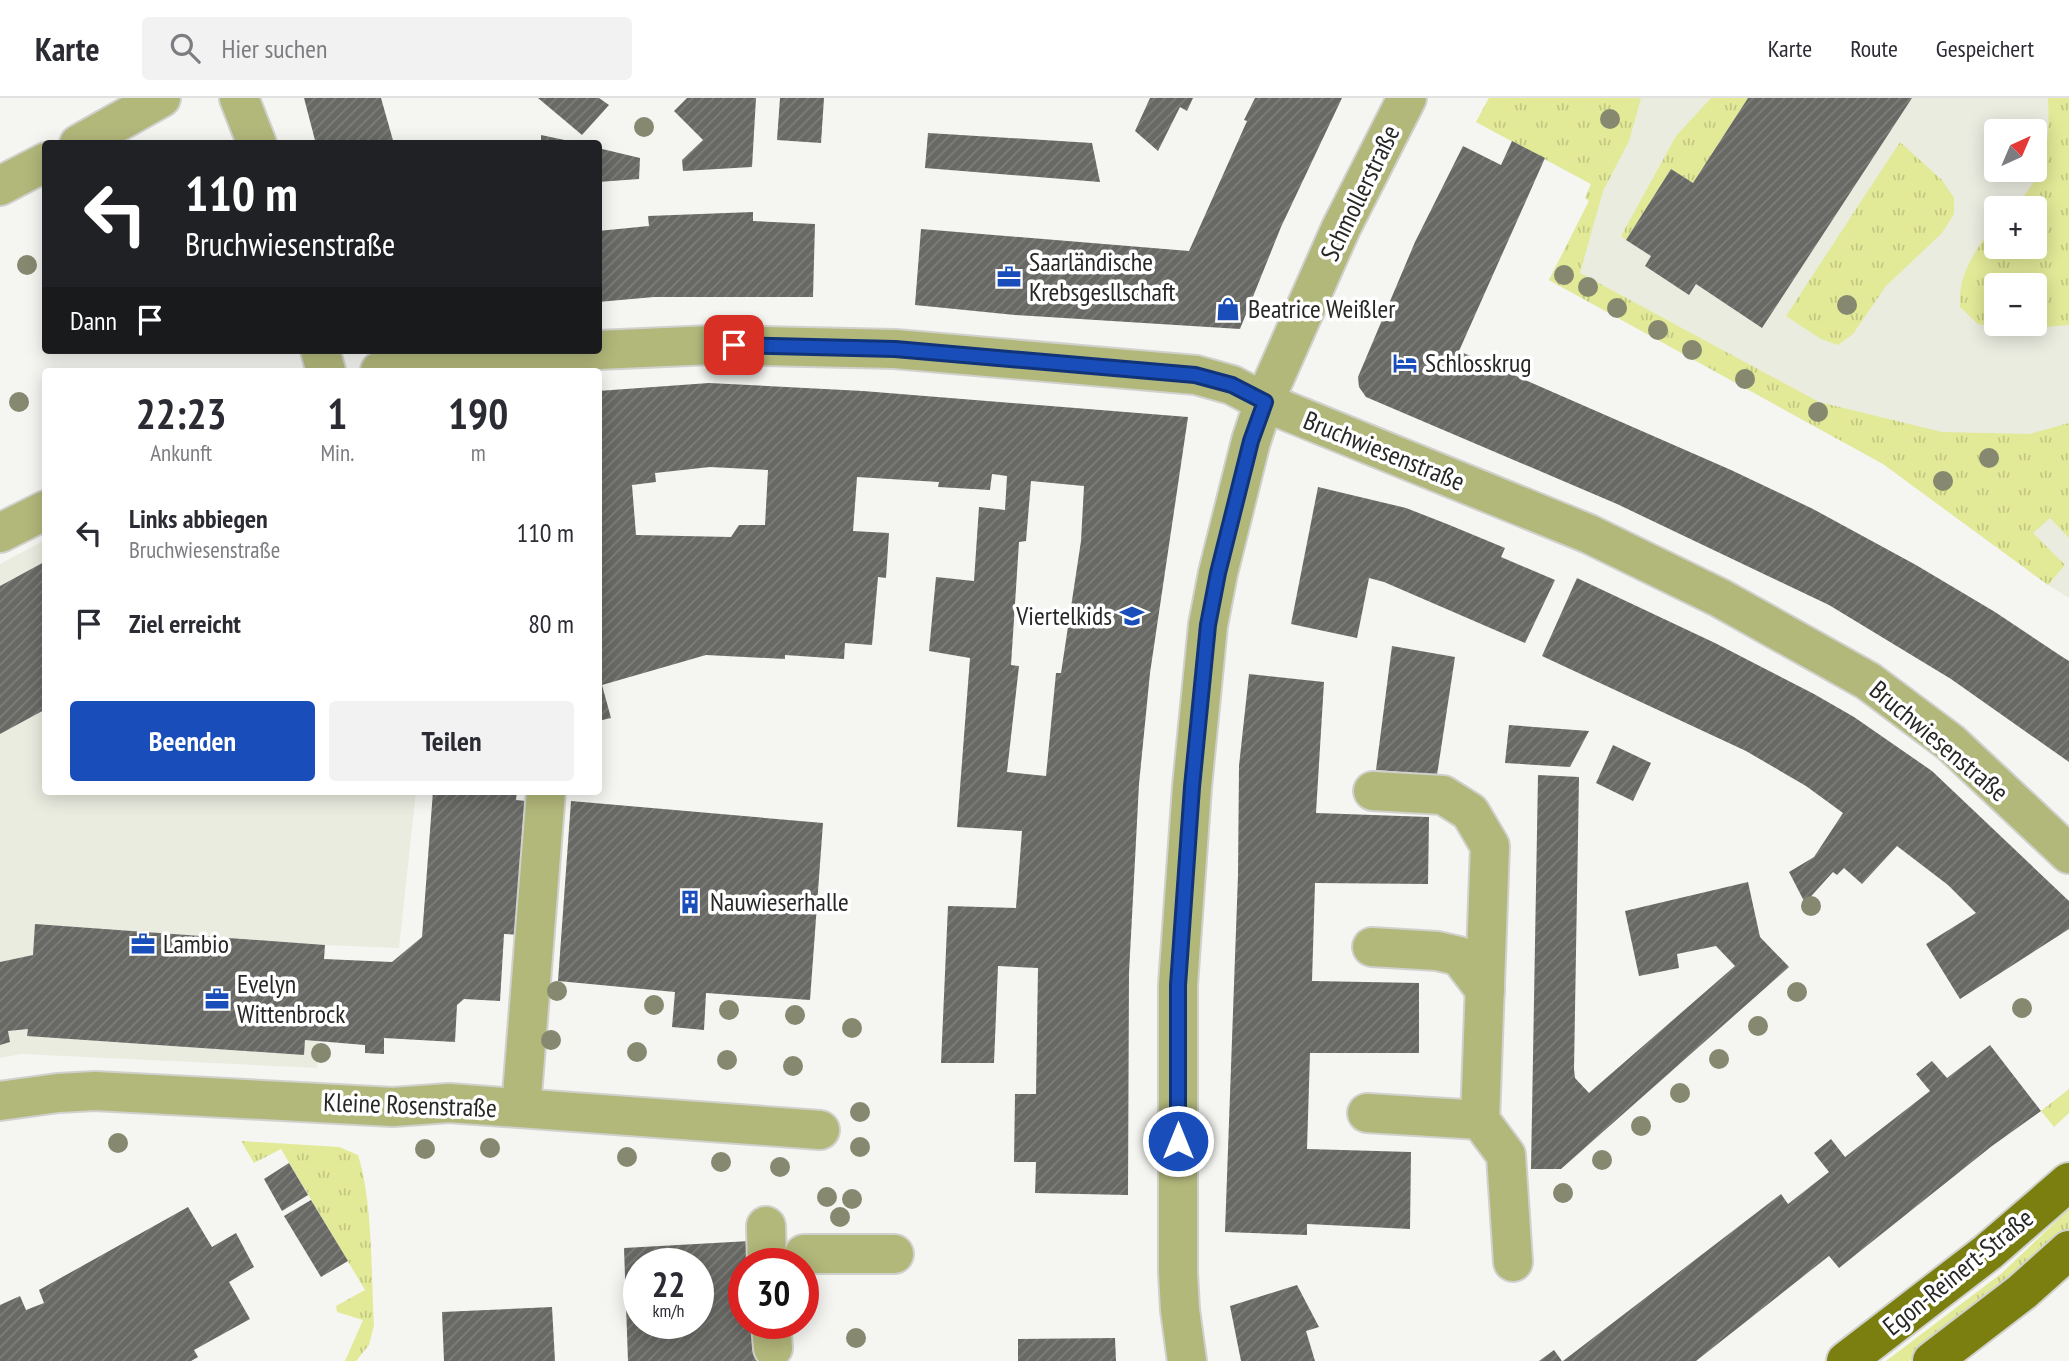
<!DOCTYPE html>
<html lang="de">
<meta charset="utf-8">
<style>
:root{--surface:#fff;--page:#f2f2f3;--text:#2b2b33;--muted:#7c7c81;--line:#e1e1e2;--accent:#194eba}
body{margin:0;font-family:"PT Sans Narrow",sans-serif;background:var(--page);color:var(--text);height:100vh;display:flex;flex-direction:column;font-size:26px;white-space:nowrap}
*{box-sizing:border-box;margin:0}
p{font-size:23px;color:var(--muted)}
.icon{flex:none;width:38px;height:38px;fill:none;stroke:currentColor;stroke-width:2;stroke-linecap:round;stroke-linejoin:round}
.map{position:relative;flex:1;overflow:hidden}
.drawer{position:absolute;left:42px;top:270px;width:560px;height:427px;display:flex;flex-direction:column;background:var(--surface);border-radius:7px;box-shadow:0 4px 18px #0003}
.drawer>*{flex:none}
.top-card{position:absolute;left:42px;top:42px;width:560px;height:214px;border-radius:7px;box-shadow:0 4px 18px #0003;background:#202124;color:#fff;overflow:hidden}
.needle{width:46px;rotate:44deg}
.fabs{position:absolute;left:1984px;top:21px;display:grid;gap:14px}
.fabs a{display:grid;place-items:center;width:63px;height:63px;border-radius:7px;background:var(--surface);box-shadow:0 4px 18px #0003;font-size:35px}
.speed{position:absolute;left:623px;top:1150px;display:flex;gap:14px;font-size:35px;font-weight:700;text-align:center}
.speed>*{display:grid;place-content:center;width:91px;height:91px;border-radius:50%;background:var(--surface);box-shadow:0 4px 18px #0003;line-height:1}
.speed small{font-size:18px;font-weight:400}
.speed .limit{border:10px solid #d22;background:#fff;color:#111}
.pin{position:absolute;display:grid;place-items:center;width:60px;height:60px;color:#fff;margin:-30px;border-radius:14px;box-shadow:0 4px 10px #0006}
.me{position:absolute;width:77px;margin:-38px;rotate:0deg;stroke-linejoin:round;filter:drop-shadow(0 0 5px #0008)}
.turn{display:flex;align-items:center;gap:24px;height:147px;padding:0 28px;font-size:32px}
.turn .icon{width:91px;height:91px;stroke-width:2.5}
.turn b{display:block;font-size:49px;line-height:60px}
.then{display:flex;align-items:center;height:66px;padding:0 28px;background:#0003;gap:14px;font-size:26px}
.eta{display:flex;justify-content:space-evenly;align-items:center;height:119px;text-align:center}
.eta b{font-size:42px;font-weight:800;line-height:49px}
.primary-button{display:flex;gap:14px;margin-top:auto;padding:14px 28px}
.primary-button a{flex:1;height:80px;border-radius:7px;background:var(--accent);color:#fff;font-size:28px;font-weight:800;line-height:80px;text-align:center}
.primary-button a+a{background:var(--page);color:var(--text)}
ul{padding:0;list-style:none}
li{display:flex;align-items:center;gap:21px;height:91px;padding:0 28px}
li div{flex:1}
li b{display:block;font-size:26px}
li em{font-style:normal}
header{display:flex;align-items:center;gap:42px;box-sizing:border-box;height:98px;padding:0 35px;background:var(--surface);border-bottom:2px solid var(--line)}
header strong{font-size:33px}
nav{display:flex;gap:38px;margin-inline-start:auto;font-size:24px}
.search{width:490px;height:63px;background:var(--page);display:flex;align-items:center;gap:18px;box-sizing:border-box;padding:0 24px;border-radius:7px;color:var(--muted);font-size:26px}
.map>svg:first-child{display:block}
.built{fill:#eaece0;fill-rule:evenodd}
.grass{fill:url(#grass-tufts);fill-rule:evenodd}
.building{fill:url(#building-hatch);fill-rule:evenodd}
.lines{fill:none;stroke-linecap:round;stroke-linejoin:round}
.minor-casing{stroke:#d0d1cd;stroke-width:42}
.major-casing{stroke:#d0d1cd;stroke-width:42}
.minor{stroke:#b2b77a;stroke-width:38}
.major{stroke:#7a7f10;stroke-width:38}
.tree{fill:#86886f}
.route-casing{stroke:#103379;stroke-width:18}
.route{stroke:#194eba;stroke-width:12}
.labels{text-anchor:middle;stroke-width:7;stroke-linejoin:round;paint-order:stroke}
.street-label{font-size:26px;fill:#272726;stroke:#fff}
.poi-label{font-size:26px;fill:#272726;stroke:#fff;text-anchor:start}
</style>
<header>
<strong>Karte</strong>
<div class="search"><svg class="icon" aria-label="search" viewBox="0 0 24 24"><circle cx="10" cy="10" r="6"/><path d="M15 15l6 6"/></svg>Hier suchen</div>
<nav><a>Karte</a><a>Route</a><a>Gespeichert</a></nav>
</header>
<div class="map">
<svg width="2069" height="1263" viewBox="0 0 2069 1263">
<defs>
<pattern id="grass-tufts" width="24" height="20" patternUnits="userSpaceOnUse" patternTransform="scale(1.75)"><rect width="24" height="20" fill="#e2e997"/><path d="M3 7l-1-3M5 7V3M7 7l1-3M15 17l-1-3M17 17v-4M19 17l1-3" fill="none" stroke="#c2c882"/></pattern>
<pattern id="building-hatch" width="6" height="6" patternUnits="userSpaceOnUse" patternTransform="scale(1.75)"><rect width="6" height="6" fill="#686965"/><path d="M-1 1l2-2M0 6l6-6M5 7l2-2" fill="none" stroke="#7e7e7b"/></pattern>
</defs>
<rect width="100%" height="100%" fill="#f5f6f2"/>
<g class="built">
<path d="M1489,0h580v500l-21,-13 -165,-121 -334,-184 40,-79 -4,-3 6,-14 -115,-62zM1997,33h38v39h-38zM1997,110h38v39h-38zM1997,187h38v39h-38z"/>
<polygon points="45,442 46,693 416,693 399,850 325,847 317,970 21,956 0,960 0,466"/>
</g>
<g class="grass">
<polygon points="1489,0 1641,0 1629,43 1603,93 1580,175 1819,304 1942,334 2029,336 2069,325 2069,440 2050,420 2033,435 2065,467 2048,487 1883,366 1549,182 1589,103 1585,100 1591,86 1476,24"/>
<polygon points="1711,0 1748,0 1693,85 1671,71 1626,142 1621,138 1676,38"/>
<path d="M2048,0h21v227l-63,5 -28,-6 -18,-17c-2,-35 16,-57 36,-85l1,25h38v-39h-23c35,-32 38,-65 36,-110zM2035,187v39h-38v-39z"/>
<polygon points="1900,44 1942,82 1954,100 1954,116 1942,135 1886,188 1853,236 1838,247 1821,241 1786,218"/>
<polygon points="2069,991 2069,1015 2054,1029 2041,1013"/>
<path d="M241,1043l98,6 19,8c15,47 13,119 16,170l-5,20 -13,16h-11l18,-41 -26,-8 -1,-6 29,-16 -84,-141 -27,14z"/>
<polygon points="2069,1111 2069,1133 2011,1185 1909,1263 1886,1263 2002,1175"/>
</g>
<g class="building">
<polygon points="304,0 381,0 394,46 316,46"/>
<polygon points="538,0 599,0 609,7 582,37"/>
<polygon points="687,0 756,0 752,69 683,73 682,62 703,42 674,13"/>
<polygon points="780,0 824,0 821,45 777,42"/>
<polygon points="1150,0 1193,0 1187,13 1180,9 1158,53 1135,33"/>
<polygon points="1255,0 1342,0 1281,129 1240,231 1015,217 915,207 921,131 1189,153 1247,23 1244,22"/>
<polygon points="1748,0 1912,0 1762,230 1696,186 1689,197 1645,168 1651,158 1626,142 1671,71 1693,85"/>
<polygon points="928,35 1092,45 1100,84 925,70"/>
<polygon points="541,37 574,44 573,46 541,46"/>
<polygon points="1512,43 1545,60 1459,253 1731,372 1813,411 1916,467 1995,514 2061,558 2069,563 2069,664 1951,581 1829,507 1617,406 1366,299 1359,289 1358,279 1415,144 1463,48 1501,67"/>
<polygon points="598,50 640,60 639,81 598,84"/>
<polygon points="753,114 753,123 815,126 813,199 654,199 598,204 598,133 649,128 648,118"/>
<path d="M709,285l154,8 325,26 -38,256 -11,111 -10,189 -1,222 -93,-2 1,-31h-22l1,-68h21l2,-126 -40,-2 -4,97h-53l7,-157 68,2 6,-77 -65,-4 13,-169 -41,-7 7,-74 38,4 5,-74 26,3 2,-34 -15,-2 -2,16 -52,-3 1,-5 -82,-5 -4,54 36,2 -3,45 -8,-1 -6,68 -27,-2 -1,16 -59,-4v4l-79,-4 -104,30 9,33 -13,3v-330zM710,369l58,3 -3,55h-26l-8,12 -95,-2 -4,-50 24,-3 -1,-9zM1031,383l53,5 -3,55 -20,132h-5l-10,103 -39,-4 12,-106 -8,-1 8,-123 7,-1z"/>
<polygon points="1318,389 1406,410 1447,426 1505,450 1501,459 1555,482 1525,545 1384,484 1369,480 1357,540 1291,526"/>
<polygon points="46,463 46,611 0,636 0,488"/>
<polygon points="1577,480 1715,545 1814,596 1854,619 1932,673 2069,803 2069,831 1960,901 1926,846 1976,815 1948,787 1897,748 1862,786 1844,770 1837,777 1833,774 1805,805 1789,774 1814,759 1843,715 1806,688 1746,653 1542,558"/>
<polygon points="1392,548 1455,559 1437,677 1376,672"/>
<polygon points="1249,576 1324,584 1316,715 1429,719 1428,786 1315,785 1312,883 1419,885 1419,955 1310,955 1307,1051 1411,1054 1410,1131 1307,1126 1307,1137 1225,1134 1238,777 1239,668"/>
<polygon points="1509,627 1589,633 1570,669 1505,665"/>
<polygon points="1613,647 1651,665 1633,703 1596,685"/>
<polygon points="1538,677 1579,679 1574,971 1575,980 1589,995 1735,868 1716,848 1677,856 1679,870 1639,878 1625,813 1748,784 1760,839 1789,869 1561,1071 1531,1071"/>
<polygon points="433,693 517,693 516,702 536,704 526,837 504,836 500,903 464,901 457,907 455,944 384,940 384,956 365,955 365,947 305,942 304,957 27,938 28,931 8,933 10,944 0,947 0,864 33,857 35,826 325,847 324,861 392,864 422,839"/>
<polygon points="571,703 823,725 810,902 706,895 704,932 672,929 675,894 558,883"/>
<polygon points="1990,947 2041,1013 1992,1048 1839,1170 1829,1158 1696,1263 1563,1263 1781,1096 1788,1106 1829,1074 1814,1055 1831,1041 1845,1059 1930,993 1916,976 1932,963 1947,980"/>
<polygon points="289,1065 308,1097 282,1113 264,1081"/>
<polygon points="311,1102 348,1163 321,1179 284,1118"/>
<polygon points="188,1109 212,1149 236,1135 254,1169 229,1184 250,1221 194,1252 198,1259 191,1263 0,1263 0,1207 20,1198 26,1212 44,1205 39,1192"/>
<path d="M750,1143l1,23h-7v59h12l32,25 1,13h-161l-4,-113zM639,1166h59v59h-59z"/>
<polygon points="1297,1187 1319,1229 1306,1233 1315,1263 1241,1263 1230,1208"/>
<polygon points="552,1209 555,1263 444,1263 442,1214"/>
<polygon points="1115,1240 1116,1263 1018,1263 1018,1241"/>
<polygon points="1554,1252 1562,1263 1539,1263"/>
</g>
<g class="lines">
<g class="minor-casing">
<g id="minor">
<polyline points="239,0 257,46"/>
<polyline points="79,46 161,0"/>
<polyline points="0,88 46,64"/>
<polyline points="320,252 326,273"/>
<polyline points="598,252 711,247 895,251 1196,277 1232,287 1264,304 1589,436 1720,500 1868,583 1951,645 2069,756"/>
<polyline points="380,273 482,259 593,252"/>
<polyline points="0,435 46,412"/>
<polyline points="1373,693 1443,697 1470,714 1490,748 1480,1022 1506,1057 1513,1164"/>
<polyline points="1372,849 1437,853 1459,858 1485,892"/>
<polyline points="0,1003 58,995 95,993 393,1009 449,1005 820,1032"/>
<polyline points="521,1010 546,693"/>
<polyline points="1367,1015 1480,1022"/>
<polyline points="766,1128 767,1166"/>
<polyline points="804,1156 894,1156"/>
<polyline points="771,1225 773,1250"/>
<polyline points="1187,1263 1180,1212 1178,1174 1178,887 1192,689 1208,527 1218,475 1251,343 1264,304 1341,130 1407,0"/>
</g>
</g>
<g class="major-casing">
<g id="major">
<polyline points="1846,1263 1988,1154 2069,1084"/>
<polyline points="1932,1263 2022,1194 2069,1152"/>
</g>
</g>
<use href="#minor" class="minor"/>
<use href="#major" class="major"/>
</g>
<g class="tree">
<circle cx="1610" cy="21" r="10"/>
<circle cx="644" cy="29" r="10"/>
<circle cx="27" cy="167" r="10"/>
<circle cx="1564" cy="177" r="10"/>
<circle cx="1588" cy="189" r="10"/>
<circle cx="1847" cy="207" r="10"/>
<circle cx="1617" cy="210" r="10"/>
<circle cx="1658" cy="232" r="10"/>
<circle cx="1692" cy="252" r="10"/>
<circle cx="1745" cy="281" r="10"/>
<circle cx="19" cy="304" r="10"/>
<circle cx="1818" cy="314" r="10"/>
<circle cx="1989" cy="360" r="10"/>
<circle cx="1943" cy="383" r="10"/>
<circle cx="1811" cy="808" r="10"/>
<circle cx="557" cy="893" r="10"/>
<circle cx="1797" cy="894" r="10"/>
<circle cx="654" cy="907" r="10"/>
<circle cx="2022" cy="910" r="10"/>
<circle cx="729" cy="912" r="10"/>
<circle cx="795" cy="917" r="10"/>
<circle cx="1758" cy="928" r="10"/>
<circle cx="852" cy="930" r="10"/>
<circle cx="551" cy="942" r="10"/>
<circle cx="637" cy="954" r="10"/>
<circle cx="321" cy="955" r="10"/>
<circle cx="1719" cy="961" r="10"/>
<circle cx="727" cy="962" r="10"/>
<circle cx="793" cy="968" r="10"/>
<circle cx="1680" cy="995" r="10"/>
<circle cx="860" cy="1014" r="10"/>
<circle cx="1641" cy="1028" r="10"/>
<circle cx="118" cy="1045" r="10"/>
<circle cx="860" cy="1049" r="10"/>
<circle cx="490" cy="1050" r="10"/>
<circle cx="425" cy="1051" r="10"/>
<circle cx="627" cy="1059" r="10"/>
<circle cx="1602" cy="1062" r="10"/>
<circle cx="721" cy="1064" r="10"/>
<circle cx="780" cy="1069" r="10"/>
<circle cx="1563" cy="1095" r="10"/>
<circle cx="827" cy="1099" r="10"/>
<circle cx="852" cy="1101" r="10"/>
<circle cx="840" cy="1119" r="10"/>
<circle cx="856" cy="1240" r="10"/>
</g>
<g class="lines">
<g class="route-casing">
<polyline id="route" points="734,247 895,251 1195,277 1232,287 1265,304 1251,343 1218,475 1208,527 1192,689 1178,887 1178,1043"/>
</g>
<use href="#route" class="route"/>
</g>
<defs>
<g id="office-bare" transform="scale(1.89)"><path d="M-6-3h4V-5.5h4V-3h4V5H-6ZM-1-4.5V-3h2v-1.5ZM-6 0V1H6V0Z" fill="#194eba" stroke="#fff" stroke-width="2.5" paint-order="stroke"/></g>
<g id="shop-bare" transform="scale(1.89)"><path d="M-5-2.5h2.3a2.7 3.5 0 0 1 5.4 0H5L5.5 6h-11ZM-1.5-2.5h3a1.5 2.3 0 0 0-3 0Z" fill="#194eba" stroke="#fff" stroke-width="2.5" paint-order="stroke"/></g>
<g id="hotel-bare" transform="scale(1.89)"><path d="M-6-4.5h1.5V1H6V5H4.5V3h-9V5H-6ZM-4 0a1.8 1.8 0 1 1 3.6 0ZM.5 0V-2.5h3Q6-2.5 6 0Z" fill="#194eba" stroke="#fff" stroke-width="2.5" paint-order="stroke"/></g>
<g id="school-bare" transform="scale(1.89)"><path d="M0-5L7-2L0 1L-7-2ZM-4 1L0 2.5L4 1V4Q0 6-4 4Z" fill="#194eba" stroke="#fff" stroke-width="2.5" paint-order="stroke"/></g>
<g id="building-bare" transform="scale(1.89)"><path d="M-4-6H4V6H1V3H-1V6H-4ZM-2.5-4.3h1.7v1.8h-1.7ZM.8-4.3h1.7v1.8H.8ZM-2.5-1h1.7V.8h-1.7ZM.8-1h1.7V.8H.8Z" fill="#194eba" stroke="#fff" stroke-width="2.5" paint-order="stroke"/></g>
</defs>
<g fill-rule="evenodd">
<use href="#office-bare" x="1009" y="179"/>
<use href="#shop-bare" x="1228" y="211"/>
<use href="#hotel-bare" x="1405" y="265"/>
<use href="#school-bare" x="1132" y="518"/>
<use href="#building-bare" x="690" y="804"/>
<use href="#office-bare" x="143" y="846"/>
<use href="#office-bare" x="217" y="901"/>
</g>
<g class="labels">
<g class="street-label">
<text transform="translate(1360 95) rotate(-64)" y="9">Schmollerstraße</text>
<text transform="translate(1384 353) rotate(22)" y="9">Bruchwiesenstraße</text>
<text transform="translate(1939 643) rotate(40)" y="9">Bruchwiesenstraße</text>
<text transform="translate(410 1007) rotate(2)" y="9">Kleine Rosenstraße</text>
<text transform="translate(1958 1174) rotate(-39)" y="9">Egon-Reinert-Straße</text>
</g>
<g class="poi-label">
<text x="1029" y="173">Saarländische<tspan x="1029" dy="30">Krebsgesllschaft</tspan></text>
<text x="1248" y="220">Beatrice Weißler</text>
<text x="1425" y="274">Schlosskrug</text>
<text x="1112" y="527" text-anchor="end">Viertelkids</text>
<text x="710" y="813">Nauwieserhalle</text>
<text x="163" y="855">Lambio</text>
<text x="237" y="895">Evelyn<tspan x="237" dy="30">Wittenbrock</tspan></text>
</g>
</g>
</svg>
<div class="fabs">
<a><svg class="needle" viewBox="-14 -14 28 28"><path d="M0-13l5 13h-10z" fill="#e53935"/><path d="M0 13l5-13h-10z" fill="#7c7c81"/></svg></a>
<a>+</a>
<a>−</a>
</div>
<div class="speed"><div>22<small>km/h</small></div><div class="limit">30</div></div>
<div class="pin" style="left:734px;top:247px;background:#d93025"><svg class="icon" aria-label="arrive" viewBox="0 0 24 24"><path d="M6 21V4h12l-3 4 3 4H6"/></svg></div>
<svg class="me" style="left:1178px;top:1043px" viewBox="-20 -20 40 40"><circle r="17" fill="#194eba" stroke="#fff" stroke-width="3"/><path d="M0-11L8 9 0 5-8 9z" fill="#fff"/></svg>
<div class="top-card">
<div class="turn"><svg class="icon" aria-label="left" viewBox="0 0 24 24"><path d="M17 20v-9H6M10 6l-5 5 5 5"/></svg><div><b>110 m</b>Bruchwiesenstraße</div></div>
<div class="then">Dann<svg class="icon" aria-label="arrive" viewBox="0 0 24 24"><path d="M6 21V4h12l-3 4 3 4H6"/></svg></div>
</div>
<section class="drawer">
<div class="eta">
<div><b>22:23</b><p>Ankunft</p></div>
<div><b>1</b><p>Min.</p></div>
<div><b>190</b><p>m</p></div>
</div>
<ul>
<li><svg class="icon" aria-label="left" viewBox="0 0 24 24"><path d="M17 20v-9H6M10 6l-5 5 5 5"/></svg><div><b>Links abbiegen</b><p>Bruchwiesenstraße</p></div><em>110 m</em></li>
<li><svg class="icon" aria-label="arrive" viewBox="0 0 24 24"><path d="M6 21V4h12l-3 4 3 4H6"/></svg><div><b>Ziel erreicht</b></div><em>80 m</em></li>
</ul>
<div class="primary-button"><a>Beenden</a><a>Teilen</a></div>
</section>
</div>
